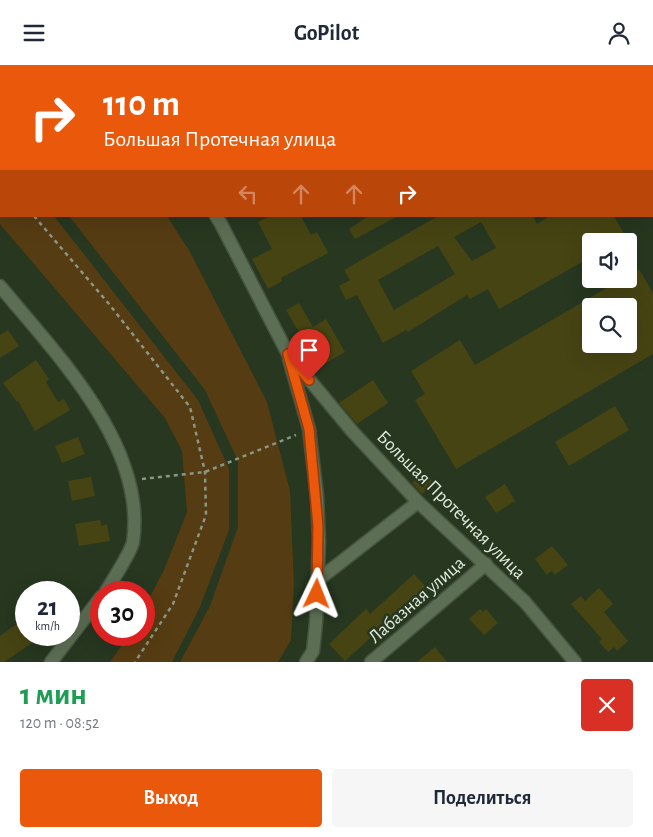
<!DOCTYPE html>
<html lang="ru">
<meta charset="utf-8">
<style>
:root{--surface:#fff;--page:#f6f6f7;--text:#1f2937;--muted:#747a83;--accent:#ea580c}
body{margin:0;font-family:"Alegreya Sans",sans-serif;background:var(--page);color:var(--text);height:100vh;display:flex;flex-direction:column;font-size:19px;white-space:nowrap}
*{box-sizing:border-box;margin:0}
p{font-size:16px;color:var(--muted)}
.icon{flex:none;width:28px;height:28px;fill:none;stroke:currentColor;stroke-width:2;stroke-linecap:round;stroke-linejoin:round}
.map{position:relative;height:597px;overflow:hidden}
.sheet{display:flex;flex-direction:column;background:var(--surface);flex:1}
.sheet>*{flex:none}
.hud{position:absolute;left:0px;top:0px;width:654px;height:152px;box-shadow:0 5px 20px #0002;background:#ea580c;color:#fff;overflow:hidden}
.buttons{position:absolute;left:582px;top:168px;display:grid;gap:10px}
.buttons a{display:grid;place-items:center;width:55px;height:55px;border-radius:5px;background:var(--surface);box-shadow:0 5px 20px #0002;font-size:25px}
.speed{position:absolute;left:15px;top:516px;display:flex;gap:10px;font-size:25px;font-weight:700;text-align:center}
.speed>*{display:grid;place-content:center;width:65px;height:65px;border-radius:50%;background:var(--surface);box-shadow:0 5px 20px #0002;line-height:1}
.speed small{font-size:12px;font-weight:400}
.speed .limit{border:8px solid #d22;background:#fff;color:#111}
.pin{position:absolute;display:grid;place-items:center;width:42px;height:42px;color:#fff;margin:-51px -21px;border-radius:50% 50% 50% 0;rotate:-45deg;box-shadow:0 0 5px #0007}
.pin .icon{rotate:45deg}
.me{position:absolute;width:55px;margin:-28px;rotate:2deg;stroke-linejoin:round;filter:drop-shadow(0 0 4px #0008)}
.turn{display:flex;align-items:center;gap:18px;height:105px;padding:0 20px;font-size:22px}
.turn .icon{width:65px;height:65px;stroke-width:2.5}
.turn b{display:block;font-size:35px;line-height:42px}
.lanes{display:flex;align-items:center;height:48px;padding:0 20px;background:#0003;justify-content:center;gap:25px;direction:ltr}
.lanes .off{opacity:.35}
.round{display:grid;place-items:center;flex:none;width:52px;height:52px;border-radius:5px;background:var(--page)}
.summary{display:flex;align-items:center;justify-content:space-between;height:85px;padding:0 20px}
h1{font-size:30px;font-weight:700;line-height:38px;color:#1e9e55}
.action{display:flex;gap:10px;margin-top:auto;padding:10px 20px}
.action a{flex:1;height:58px;border-radius:5px;background:var(--accent);color:#fff;font-size:20px;font-weight:700;line-height:58px;text-align:center}
.action a+a{background:var(--page);color:var(--text)}
header{display:flex;justify-content:space-between;align-items:center;height:65px;padding:0 20px;background:var(--surface);font-size:22px;font-weight:700}
.map>svg:first-child{display:block}
.green{fill:#563c12}
.building{fill:#474413;fill-rule:evenodd}
.lines{fill:none;stroke-linecap:round;stroke-linejoin:round}
.minor-casing{stroke:#45543f;stroke-width:15}
.path{stroke:#899784;stroke-width:2.5;stroke-dasharray:4 4;stroke-linecap:butt}
.minor{stroke:#5c6e54;stroke-width:12}
.route-casing{stroke:#983908;stroke-width:12}
.route{stroke:#ea580c;stroke-width:9}
.labels{text-anchor:middle;stroke-width:5;stroke-linejoin:round;paint-order:stroke}
.street-label{font-size:19px;fill:#e0ebdc;stroke:#273720}
</style>
<header><svg class="icon" aria-label="menu" viewBox="0 0 24 24"><path d="M4 6h16M4 12h16M4 18h16"/></svg>GoPilot<svg class="icon" aria-label="person" viewBox="0 0 24 24"><circle cx="12" cy="8" r="4"/><path d="M4 21q1-7 8-7t8 7"/></svg></header>
<div class="map">
<svg width="653" height="597" viewBox="0 0 653 597">
<rect width="100%" height="100%" fill="#273720"/>
<g class="green">
<polygon points="0,82 1,151 54,151 198,335 229,404 229,465 200,542 172,597 110,597 129,570 144,570 144,543 164,505 187,447 182,386 165,353 0,159"/>
<polygon points="69,151 167,151 190,187 267,337 290,426 294,519 291,575 278,597 180,597 210,541 238,462 238,396 205,325"/>
</g>
<g class="building">
<polygon points="270,151 301,151 311,170 317,167 328,188 281,213 282,216 268,224 252,194 272,184 258,157"/>
<polygon points="368,151 398,151 355,174 349,164"/>
<path d="M438,151h95l4,8 13,-8h64l12,21 -8,4h-27v16l-92,52 -11,-20 -18,10 -3,-4 -59,37 -2,-2 -23,13 -26,-48 -11,5 -7,-14 11,-6 -6,-10zM481,157l15,26 -24,13 -18,-24zM438,181l17,28 -61,36 -16,-30z"/>
<path d="M639,204l14,24v61l-197,115 -41,-69 10,-6 -14,-23 49,-31 15,25 147,-86h7v-4zM591,241h38v38h-38z"/>
<polygon points="299,238 313,262 326,254 345,287 319,302 286,245"/>
<polygon points="8,265 19,281 0,293 0,270"/>
<polygon points="36,295 49,314 46,317 58,337 64,334 70,345 35,366 18,336 17,337 3,318"/>
<polygon points="373,315 388,338 357,359 339,338"/>
<polygon points="615,341 629,365 569,401 555,377"/>
<polygon points="78,372 85,389 62,398 55,381"/>
<polygon points="424,407 434,418 422,429 412,418"/>
<polygon points="91,412 95,431 72,436 68,416"/>
<polygon points="505,419 515,436 496,448 485,432"/>
<polygon points="100,455 101,461 107,459 110,476 79,481 75,459"/>
<polygon points="552,481 568,500 555,510 552,506 547,510 535,494"/>
<polygon points="414,509 429,525 401,550 399,547 345,596 329,579 366,544 370,549"/>
<polygon points="599,523 613,539 604,547 628,576 617,586 614,582 608,587 599,577 602,574 571,539 581,531 585,536"/>
<polygon points="480,544 483,547 486,544 498,558 484,570 469,554"/>
<polygon points="21,556 26,563 26,570 31,570 35,576 4,597 0,597 0,571"/>
<polygon points="435,582 447,597 417,597"/>
</g>
<g class="lines">
<g class="minor-casing">
<g id="minor">
<polyline points="100,0 101,1"/>
<polyline points="362,1 364,0"/>
<polyline points="216,151 221,159 288,289 352,366 418,437 525,537 575,597"/>
<path d="M0,221c57,69 147,160 133,256 -2,10 -22,41 -28,51"/>
<polyline points="289,294 309,364 317,431 319,476 316,558 313,586 306,597"/>
<polyline points="318,515 418,437"/>
<polyline points="51,597 101,532"/>
<polyline points="371,597 486,499"/>
</g>
</g>
<g class="path">
<polyline points="0,112 1,114"/>
<polyline points="34,151 109,239 190,342 205,407 206,450 173,539 135,597"/>
<polyline points="142,414 205,407 296,370"/>
</g>
<use href="#minor" class="minor"/>
</g>
<g class="lines">
<g class="route-casing">
<polyline id="route" points="309,315 288,289 309,364 318,461 317,529"/>
</g>
<use href="#route" class="route"/>
</g>
<g class="labels">
<g class="street-label">
<text transform="translate(452 439) rotate(45)" y="7">Большая Протечная улица</text>
<text transform="translate(416 534) rotate(-41)" y="7">Лабазная улица</text>
</g>
</g>
</svg>
<div class="buttons">
<a><svg class="icon" aria-label="sound" viewBox="0 0 24 24"><path d="M4 9h4l5-4v14l-5-4H4zM17 9q2 3 0 6"/></svg></a>
<a><svg class="icon" aria-label="search" viewBox="0 0 24 24"><circle cx="10" cy="10" r="6"/><path d="M15 15l6 6"/></svg></a>
</div>
<div class="speed"><div>21<small>km/h</small></div><div class="limit">30</div></div>
<div class="pin" style="left:309px;top:315px;background:#d93025"><svg class="icon" aria-label="arrive" viewBox="0 0 24 24"><path d="M6 21V4h12l-3 4 3 4H6"/></svg></div>
<svg class="me" style="left:317px;top:529px" viewBox="-20 -20 40 40"><path d="M0-17L14 15 0 8-14 15z" fill="#ea580c" stroke="#fff" stroke-width="4"/></svg>
<div class="hud">
<div class="turn"><svg class="icon" aria-label="right" viewBox="0 0 24 24"><path d="M7 20v-9h11M14 6l5 5-5 5"/></svg><div><b>110 m</b>Большая Протечная улица</div></div>
<div class="lanes"><svg class="icon off" aria-label="left" viewBox="0 0 24 24"><path d="M17 20v-9H6M10 6l-5 5 5 5"/></svg><svg class="icon off" aria-label="ahead" viewBox="0 0 24 24"><path d="M12 20V5M6 11l6-6 6 6"/></svg><svg class="icon off" aria-label="ahead" viewBox="0 0 24 24"><path d="M12 20V5M6 11l6-6 6 6"/></svg><svg class="icon" aria-label="right" viewBox="0 0 24 24"><path d="M7 20v-9h11M14 6l5 5-5 5"/></svg></div>
</div>
</div>
<section class="sheet">
<div class="summary"><div><h1>1 мин</h1><p>120 m · 08:52</p></div><a class="round" style="background:#d93025;color:#fff"><svg class="icon" aria-label="close" viewBox="0 0 24 24"><path d="M6 6l12 12M18 6L6 18"/></svg></a></div>
<div class="action"><a>Выход</a><a>Поделиться</a></div>
</section>
